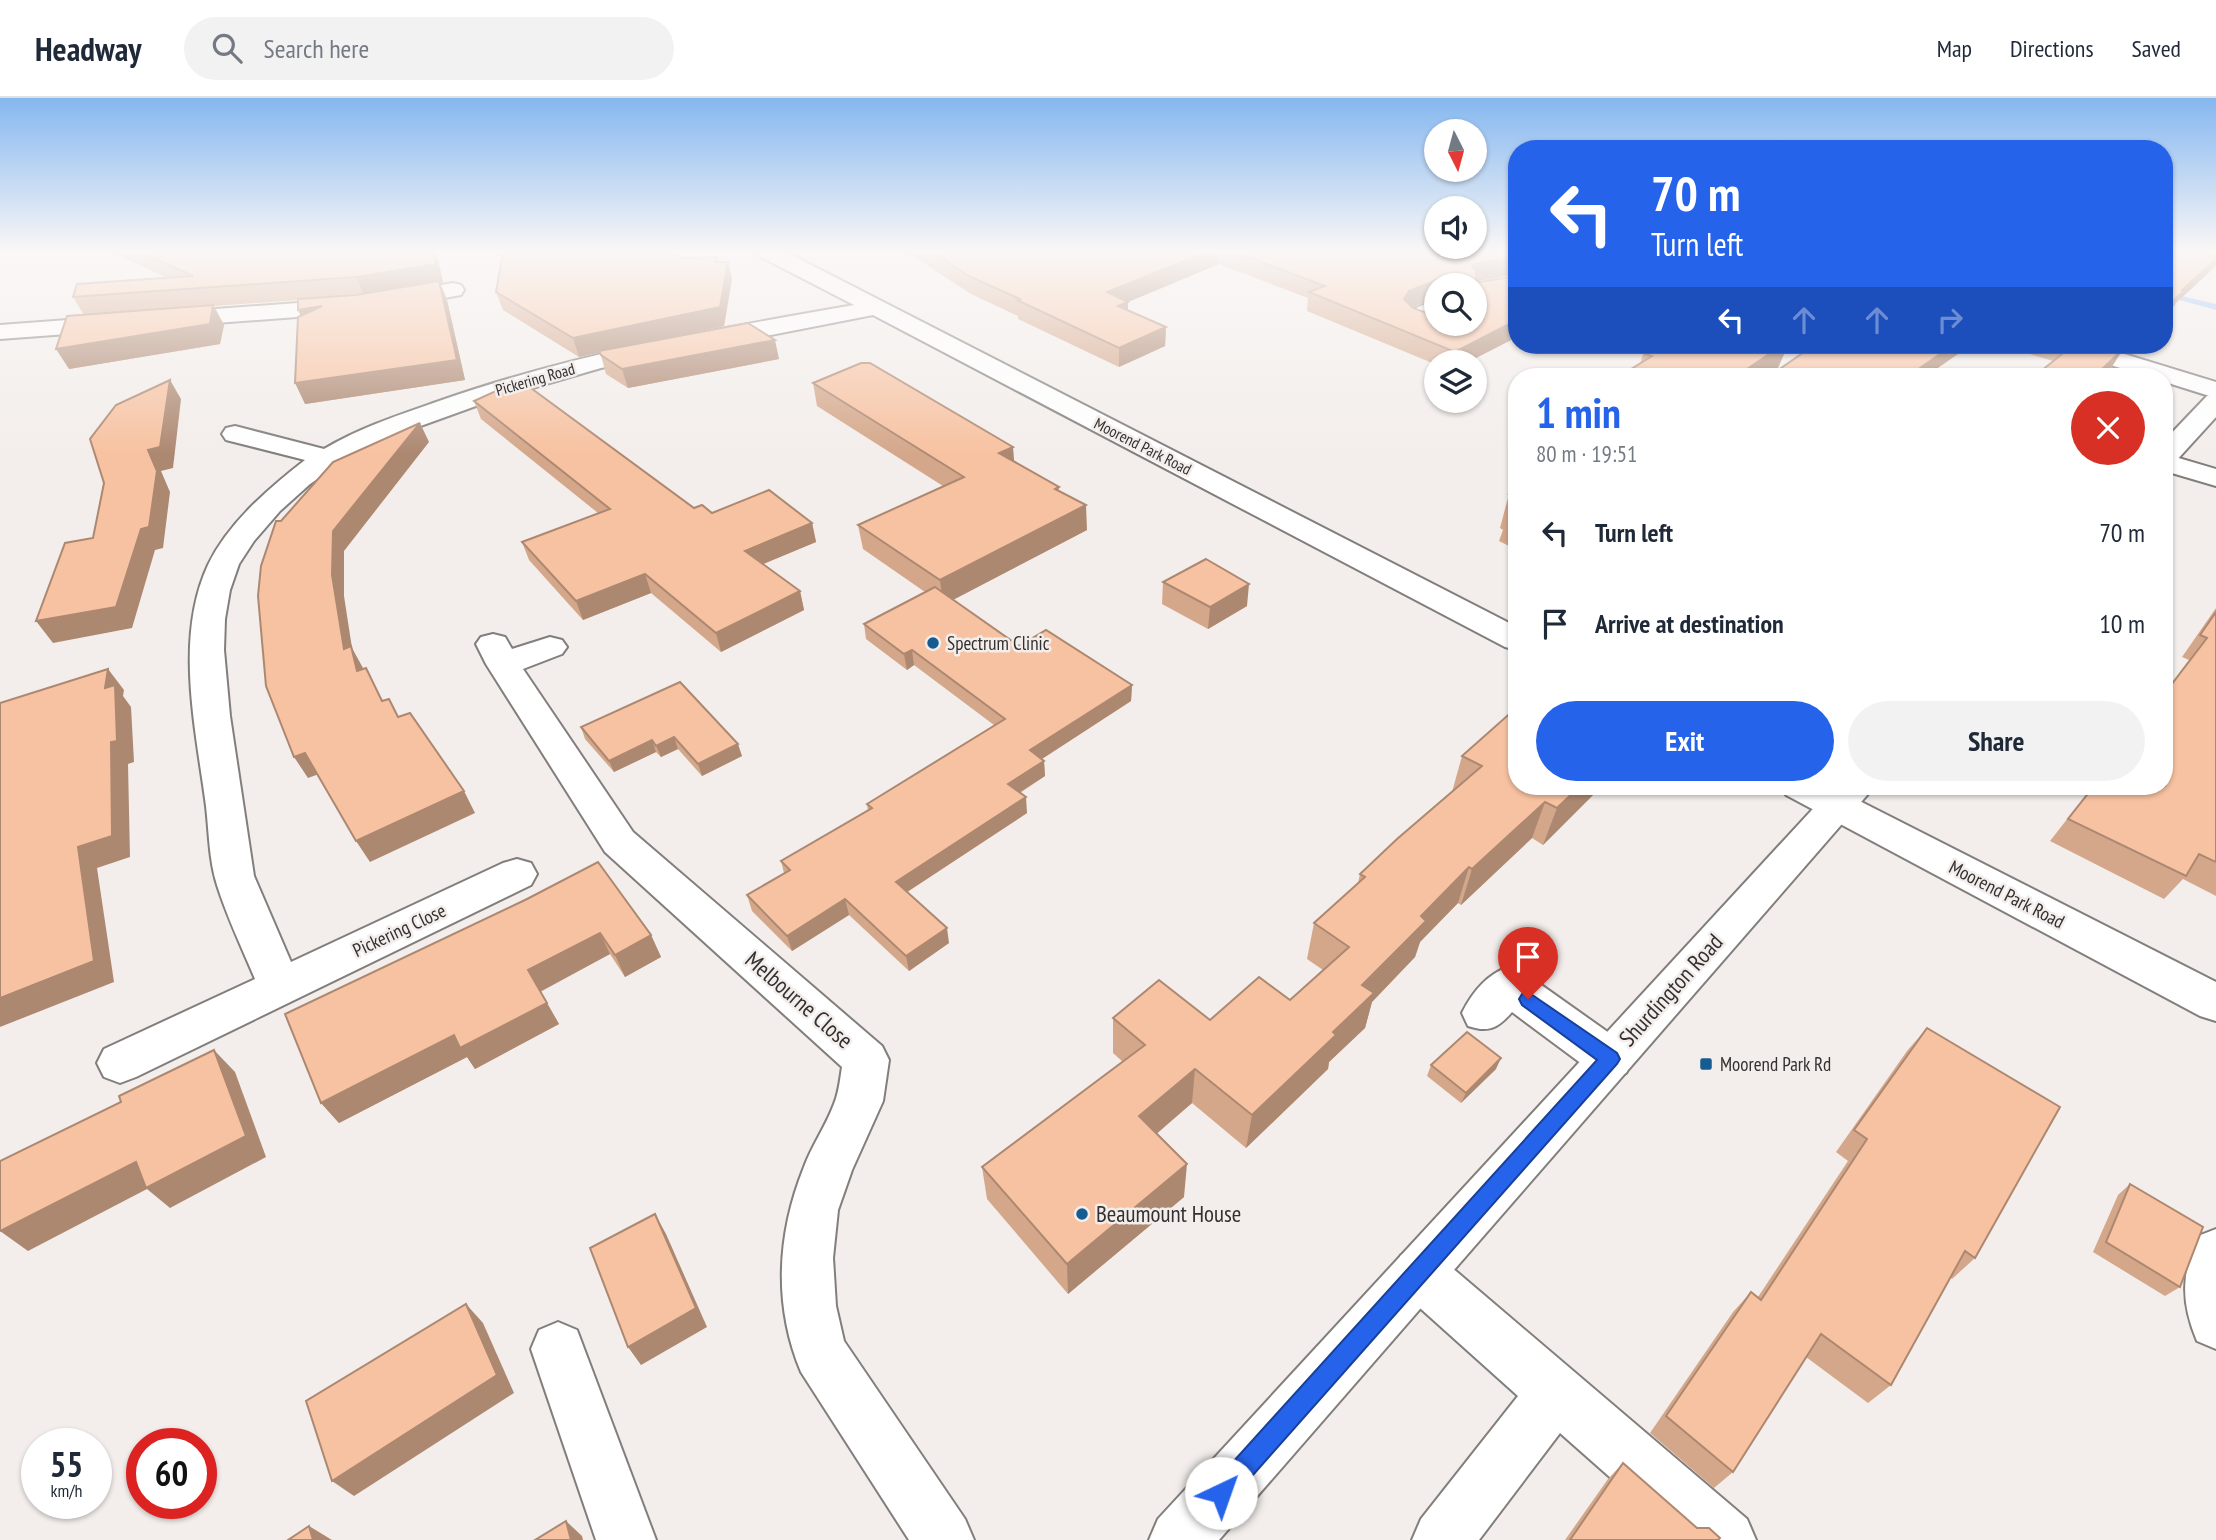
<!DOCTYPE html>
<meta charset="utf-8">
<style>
:root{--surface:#fff;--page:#f2f2f3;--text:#1f2937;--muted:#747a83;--line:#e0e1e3;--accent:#2563eb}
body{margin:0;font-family:"PT Sans Narrow",sans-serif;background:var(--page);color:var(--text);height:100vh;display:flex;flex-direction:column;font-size:26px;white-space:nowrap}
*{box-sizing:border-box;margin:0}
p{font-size:23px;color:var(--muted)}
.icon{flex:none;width:38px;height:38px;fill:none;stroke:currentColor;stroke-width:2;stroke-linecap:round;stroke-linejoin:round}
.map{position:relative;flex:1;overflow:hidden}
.side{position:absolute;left:1508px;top:270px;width:665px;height:427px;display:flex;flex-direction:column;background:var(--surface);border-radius:28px;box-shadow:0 2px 5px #0004}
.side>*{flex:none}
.guide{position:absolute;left:1508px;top:42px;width:665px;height:214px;border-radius:28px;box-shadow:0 2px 5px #0004;background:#2563eb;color:#fff;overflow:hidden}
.needle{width:46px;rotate:174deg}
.fabs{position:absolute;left:1424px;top:21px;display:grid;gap:14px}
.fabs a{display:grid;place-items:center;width:63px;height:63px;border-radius:50%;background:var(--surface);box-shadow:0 2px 5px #0004;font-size:35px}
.speed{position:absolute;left:21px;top:1330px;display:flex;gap:14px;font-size:35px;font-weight:700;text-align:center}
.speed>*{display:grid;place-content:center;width:91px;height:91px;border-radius:50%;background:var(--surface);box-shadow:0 2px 5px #0004;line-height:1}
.speed small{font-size:18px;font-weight:400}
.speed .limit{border:10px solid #d22;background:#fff;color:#111}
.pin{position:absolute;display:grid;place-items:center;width:60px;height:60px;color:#fff;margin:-72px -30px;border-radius:50% 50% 50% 0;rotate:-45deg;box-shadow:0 0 7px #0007}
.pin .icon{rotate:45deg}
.me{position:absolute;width:77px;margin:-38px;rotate:42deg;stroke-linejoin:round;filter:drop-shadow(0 0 5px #0008)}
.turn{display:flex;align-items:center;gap:24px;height:147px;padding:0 28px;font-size:32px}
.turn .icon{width:91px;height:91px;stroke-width:2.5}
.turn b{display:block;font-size:49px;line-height:60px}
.lanes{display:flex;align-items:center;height:66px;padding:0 28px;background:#0003;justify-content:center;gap:35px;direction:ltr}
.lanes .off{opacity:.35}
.round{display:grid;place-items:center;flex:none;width:74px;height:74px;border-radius:37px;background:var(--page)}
.head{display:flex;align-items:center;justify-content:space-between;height:119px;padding:0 28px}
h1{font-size:42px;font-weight:800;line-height:52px;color:var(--accent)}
.button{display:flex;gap:14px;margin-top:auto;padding:14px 28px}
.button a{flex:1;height:80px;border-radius:42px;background:var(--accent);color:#fff;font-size:28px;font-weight:800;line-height:80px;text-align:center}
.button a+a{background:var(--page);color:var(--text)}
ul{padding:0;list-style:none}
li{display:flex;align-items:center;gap:21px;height:91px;padding:0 28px}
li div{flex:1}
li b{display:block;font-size:26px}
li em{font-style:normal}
header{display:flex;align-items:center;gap:42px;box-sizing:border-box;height:98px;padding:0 35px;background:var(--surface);border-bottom:2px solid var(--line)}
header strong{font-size:33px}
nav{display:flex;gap:38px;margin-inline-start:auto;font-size:24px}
.search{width:490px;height:63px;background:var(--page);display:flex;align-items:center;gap:18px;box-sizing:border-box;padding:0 24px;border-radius:38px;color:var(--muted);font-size:26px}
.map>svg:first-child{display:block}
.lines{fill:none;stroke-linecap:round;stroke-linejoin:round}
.stream{fill:#92bcfb;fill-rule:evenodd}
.minor-casing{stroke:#827e7b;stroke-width:4}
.major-casing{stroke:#827e7b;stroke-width:4}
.minor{fill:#fff;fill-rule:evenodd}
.major{fill:#fff;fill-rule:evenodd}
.wall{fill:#d4a78a;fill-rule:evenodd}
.shaded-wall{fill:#ad8871}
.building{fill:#f7c2a1;stroke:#ad8871;stroke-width:2;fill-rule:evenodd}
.route{fill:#2563eb;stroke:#184099;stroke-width:2}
.poi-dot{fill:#175c91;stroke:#f3eeeb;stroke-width:2.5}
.labels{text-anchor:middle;stroke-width:5;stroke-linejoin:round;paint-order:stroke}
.far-street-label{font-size:16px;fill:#333130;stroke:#f3eeeb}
.poi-label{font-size:19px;fill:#333130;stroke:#f3eeeb;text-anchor:start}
.street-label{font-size:19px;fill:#333130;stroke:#f3eeeb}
.near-street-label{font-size:23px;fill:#333130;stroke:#f3eeeb}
.near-poi-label{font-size:23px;fill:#333130;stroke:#f3eeeb;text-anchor:start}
</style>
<header>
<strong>Headway</strong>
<div class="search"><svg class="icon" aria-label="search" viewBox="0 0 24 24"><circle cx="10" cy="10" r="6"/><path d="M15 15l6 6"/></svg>Search here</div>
<nav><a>Map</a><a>Directions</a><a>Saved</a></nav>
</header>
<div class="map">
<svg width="2216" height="1442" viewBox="0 0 2216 1442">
<rect width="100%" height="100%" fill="#f3eeeb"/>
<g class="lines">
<polygon class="stream" points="2165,194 2216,206 2216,212 2165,198"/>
<g class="minor-casing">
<g id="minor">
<path d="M759,154h27l731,375v23l-12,-3 -632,-332 -272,53 -103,30 -108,39 -39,19 -41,28 -30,27 -26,30 -15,23 -9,26 -5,29 -1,31 6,66 24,160 37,86 212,-99 14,-4 14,4 6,11 -6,11 -395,192 -16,6 -16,-6 -7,-14 7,-14 151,-70c-13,-31 -28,-62 -38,-94 -8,-25 -8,-53 -11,-79 -10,-76 -32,-168 2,-241 20,-42 61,-77 97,-105l-79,-20 -4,-6 4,-6 9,-2 89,23c37,-22 78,-35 118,-49 134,-47 273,-71 412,-95l-93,-48z"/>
<polygon points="453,185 461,187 464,192 461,197 364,214 0,241 0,227 364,200"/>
<path d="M1437,201v16l-3,2 3,1v6h11l2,3 -4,5c-13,3 -35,-4 -43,-15l4,-5z"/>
<polygon points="2059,247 2095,247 2216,284 2216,300 2165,284 2165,278 2146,278 2062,252"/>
<polygon points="2165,356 2216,371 2216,388 2165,373"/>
<path d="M493,536l12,3 7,12 38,-12 12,3 5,7 -5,7 -39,15 110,163 249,214 7,14 -6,41 -31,69 -14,40 -5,48 3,48 8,35 121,178 9,21h-65l-108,-168c-28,-67 -24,-138 3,-205 8,-22 22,-41 30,-63 5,-12 6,-25 8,-37l-237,-215 -119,-188 -10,-20 5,-7z"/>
<polygon points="1780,688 1830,688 2216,884 2216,923 2200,918 1786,697"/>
<path d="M1508,869l15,5 103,73 7,14 -7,14 -16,6 -16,-6 -82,-61c-14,16 -23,21 -44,14l-6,-13c10,-20 24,-38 46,-46z"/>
<path d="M2216,1131v120l-19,-8c-16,-38 -16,-67 1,-105z"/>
<polygon points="1419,1149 1437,1157 1747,1421 1756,1442 1681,1442 1560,1335 1479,1442 1412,1442 1421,1421 1518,1298 1401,1193 1393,1175 1401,1157"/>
<polygon points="558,1224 577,1232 656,1442 596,1442 531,1251 539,1232"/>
</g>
</g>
<g class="major-casing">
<g id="major">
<polygon points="2216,295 2216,319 2175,364 2165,366 2165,342 2207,298"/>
<polygon points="1834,688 1875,688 1219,1442 1149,1442 1158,1421"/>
</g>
</g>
<use href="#minor" class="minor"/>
<use href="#major" class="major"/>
</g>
<g class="wall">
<polygon points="112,154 436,154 443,184 440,185 447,202 465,282 305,306 301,218 298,212 298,202 214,208 224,227 220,246 69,271 84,217 73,199 167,180"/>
<path d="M907,154h610v22l-39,7 1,1 38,-6v61l-49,25h-31v3l-130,-54 1,-13 -89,-34 -91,38v9l38,16 -1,19 -46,21 -101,-48v-3l-47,-22zM1437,187h38v39h-38v-8l-5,-1 -20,-8 25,-10z"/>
<polygon points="681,160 718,164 728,164 732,181 724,228 649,244 779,261 628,290 606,276 600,254 579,259 503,212 496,194"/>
<polygon points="1630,247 1788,247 1777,272 1640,266 1643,256"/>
<polygon points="1814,247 1971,247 1926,278 1775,278 1777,273"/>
<polygon points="2000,247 2138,247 2129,255 2122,253 2111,270 2103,278 2035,278 2053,263"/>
<polygon points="813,285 1014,363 1059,389 1059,393 1087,432 953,502 1019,548 1132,587 1131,603 1042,661 1044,663 1045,678 1020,695 1027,715 907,794 949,845 909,873 849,817 792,853 752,813 747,797 784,775 781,763 868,713 867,706 994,627 914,567 907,572 866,541 864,526 925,494 863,451 858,427 943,388 817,308"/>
<polygon points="474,303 694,410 712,415 812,425 816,444 763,466 800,493 804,512 721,554 651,495 583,522 529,462 522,444 598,415 481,321"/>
<polygon points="1517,390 1517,452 1499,443 1503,432 1500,430 1509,396"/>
<polygon points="1163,484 1247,508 1208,531 1162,506"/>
<polygon points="2216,510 2216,798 2183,781 2164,801 2050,743 2093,688 2165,688 2165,594 2189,562 2182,559"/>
<polygon points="680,584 742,658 702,678 678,651 661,659 656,654 614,674 585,641 581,629"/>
<polygon points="1462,658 1595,695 1543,747 1532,740 1461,807 1458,805 1420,844 1415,859 1372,904 1365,930 1329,964 1328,971 1246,1050 1192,1005 1156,1035 1184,1099 1068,1196 987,1101 982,1069 1123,964 1113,955 1113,920 1210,922 1290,902 1323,872 1307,861 1314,825 1358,785 1360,776 1452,694"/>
<polygon points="527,801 651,837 661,859 625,879 610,856 540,893 559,926 475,971 467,959 339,1025 321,1005"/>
<polygon points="1927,930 1975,1160 1952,1181 1950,1179 1891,1287 1868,1305 1806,1259 1733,1374 1714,1390 1650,1335 1733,1214 1751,1194 1758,1199 1848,1063 1836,1054 1907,953"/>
<polygon points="1431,967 1496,971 1461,1005 1427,978"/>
<polygon points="2130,1086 2180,1189 2165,1198 2093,1154 2118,1097"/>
<polygon points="1623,1365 1697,1430 1718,1442 1565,1442 1608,1381"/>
</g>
<g class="shaded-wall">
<polygon points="433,154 436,154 443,184 440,185 447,202 465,282 305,306 295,285 364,197 356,179"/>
<polygon points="1206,154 1219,154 1219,166 1128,204 1128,222 1107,194"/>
<polygon points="1517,159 1517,176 1471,184 1472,169 1474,166"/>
<polygon points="2216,161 2216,168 2176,205 2172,211 2165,218 2165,211 2182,192"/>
<polygon points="728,164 732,181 724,228 579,259 573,240"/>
<polygon points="1441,180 1440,187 1437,187 1437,199 1406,212 1404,201 1409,193"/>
<polygon points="213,207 224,227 220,246 69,271 56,251"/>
<polygon points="322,208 307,231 298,212"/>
<polygon points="1517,222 1517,239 1468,264 1453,264 1455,254"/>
<polygon points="1166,229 1165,248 1119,269 1119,250"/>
<polygon points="775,242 779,261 628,290 622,271"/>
<polygon points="1782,247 1788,247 1777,272 1769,278 1737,278"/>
<polygon points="1953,247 1971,247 1926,278 1911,278 1913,275"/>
<polygon points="2134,247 2138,247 2129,255"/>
<polygon points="2123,251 2111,270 2103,278 2095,278"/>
<polygon points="170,282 181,301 173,370 161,373 170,394 163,450 155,452 132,530 53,545 36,523 157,373 148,352"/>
<polygon points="420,325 429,344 344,453 344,498 352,550 363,570 370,594 344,551 332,477 333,433"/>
<polygon points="1013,349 1015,373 999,355"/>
<polygon points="1086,407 1087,432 943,507 940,482"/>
<polygon points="812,425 816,444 749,472 745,453"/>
<polygon points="645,476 651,495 583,522 576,503"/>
<polygon points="1249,486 1247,508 1208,531 1210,509"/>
<polygon points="800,493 804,512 721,554 716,535"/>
<polygon points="912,552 914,567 907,572 904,556"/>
<polygon points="108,571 124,592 123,598 131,609 134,664 128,666 130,759 97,770 114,884 0,929 0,900 78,749"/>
<polygon points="1132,587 1131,603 1031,668 1030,652"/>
<polygon points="674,639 678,651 661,659 656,648"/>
<polygon points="652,642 656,654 614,674 609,663"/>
<polygon points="738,646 742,658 702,678 698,666"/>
<polygon points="305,655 319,676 308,680 294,659"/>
<polygon points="1044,663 1045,678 1009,701 1008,686"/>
<polygon points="1580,688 1597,688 1595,695 1543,747 1557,710"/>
<polygon points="464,693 475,715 370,764 356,743"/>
<polygon points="1026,699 1027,715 898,800 896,784"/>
<polygon points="1545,704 1532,740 1461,807 1472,771"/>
<polygon points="1469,769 1458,805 1420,844 1415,859 1372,904 1365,930 1329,964 1328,971 1246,1050 1252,1017 1333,934 1362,887 1421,818"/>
<polygon points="845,801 849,817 792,853 787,838"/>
<polygon points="947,830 949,845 909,873 906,858"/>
<polygon points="600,835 610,856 540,894 528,872"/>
<polygon points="651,837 661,859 625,879 615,857"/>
<polygon points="547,905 559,926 475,971 467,959 339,1025 321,1005 454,937"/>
<polygon points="214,952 235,974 266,1059 170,1110 147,1091 28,1153 0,1133"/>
<polygon points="1501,960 1496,971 1461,1005 1466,995"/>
<polygon points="1195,971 1192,1005 1138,1052 1139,1018"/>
<polygon points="1187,1066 1184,1099 1068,1196 1067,1166"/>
<polygon points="655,1116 666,1136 707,1229 641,1267 628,1249"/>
<polygon points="466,1206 483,1225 514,1295 354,1398 332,1383"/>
<polygon points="566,1423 582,1438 583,1442 571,1442"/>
<polygon points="309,1428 332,1442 313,1442"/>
</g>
<g class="building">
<polygon points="141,154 433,154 436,166 356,179 73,199 77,186 193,178"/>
<polygon points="503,154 675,154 681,160 717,159 715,164 728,164 720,209 573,240 496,194"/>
<polygon points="933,154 1061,155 1206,154 1107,194 1128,204 1118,208 1166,229 1119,250 1017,202 1020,201 969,178"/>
<path d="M1235,154h282v5l-43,7 -2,3 4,3v10l3,2 38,-6v44l-62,32 -146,-60 16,-6zM1441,180l1,7h33v39h-38v-8l-5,-1 -19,-7 -9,-9 5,-8z"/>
<polygon points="2165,154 2216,154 2216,161 2182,192 2184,193 2165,210 2169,211 2165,215"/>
<polygon points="439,183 457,262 295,285 298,219 322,208 298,212 298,201 356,197"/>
<polygon points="213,207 210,226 56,251 67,218"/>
<polygon points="748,225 775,242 622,271 601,257 599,253"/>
<polygon points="1656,247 1782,247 1737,278 1620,278 1652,258 1643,255"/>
<polygon points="1814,247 1953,247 1913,275 1922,278 1792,278 1777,273"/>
<polygon points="2071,247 2109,247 2123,251 2095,278 2035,278 2073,247"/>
<polygon points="861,265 870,265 1013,349 999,355 1059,389 1055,391 1086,407 940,482 858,427 964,379 813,285"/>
<polygon points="170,282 160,349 148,352 157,373 149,429 141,431 116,509 36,523 65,445 93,440 104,385 90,341 116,307"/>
<polygon points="520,282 694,410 702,407 712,415 769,392 812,425 745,453 800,493 716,535 645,476 576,503 522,444 610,411 474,303"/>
<polygon points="420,325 333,433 332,477 344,551 351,548 357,573 366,570 382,603 389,601 398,619 410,615 464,693 356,743 305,655 294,659 266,588 258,498 261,468 276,423 281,423 333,364"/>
<polygon points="1517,390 1517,400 1509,396"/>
<polygon points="1517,404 1517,413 1509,409"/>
<polygon points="1206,461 1249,486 1210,509 1163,484"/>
<polygon points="935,489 1019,548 1046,532 1132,587 1030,652 1044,663 1008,686 1026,699 896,784 947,830 906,858 845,801 787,838 747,797 790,772 781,763 872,710 867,706 1005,621 912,552 904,556 864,526"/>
<polygon points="2216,514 2216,764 2199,756 2186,778 2068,721 2094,688 2165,688 2165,595 2207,540 2200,537"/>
<polygon points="108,571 105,590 115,587 117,643 111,644 112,738 78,749 94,863 0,900 0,605"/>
<polygon points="680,584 738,646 698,666 674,639 656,648 652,642 609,663 581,629"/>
<polygon points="1516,610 1517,611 1517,688 1580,688 1557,710 1545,704 1472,771 1469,769 1421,818 1426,823 1362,887 1374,895 1333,934 1336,937 1252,1017 1195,971 1139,1018 1187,1066 1067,1166 982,1069 1145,947 1113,920 1159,882 1210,922 1259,879 1290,902 1349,849 1314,825 1365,779 1360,776 1397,741 1482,668 1462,658"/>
<polygon points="598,764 651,837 615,857 600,835 528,872 547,905 460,950 454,937 321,1005 285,916 527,801"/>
<polygon points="1927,930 2060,1009 1975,1160 1965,1153 1891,1287 1821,1236 1733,1374 1666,1318 1751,1194 1761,1202 1867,1041 1854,1032"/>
<polygon points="1467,934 1501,960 1466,995 1431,967"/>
<polygon points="214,952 246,1038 146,1090 136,1064 0,1133 0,1063 121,1004 119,998"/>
<polygon points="2130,1086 2203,1129 2180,1189 2106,1144"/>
<polygon points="655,1116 696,1210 628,1249 590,1150"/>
<polygon points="466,1206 497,1277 332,1383 306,1303"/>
<polygon points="1623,1365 1697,1430 1709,1430 1720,1440 1718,1442 1570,1442"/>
<polygon points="566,1423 571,1442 535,1442"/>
<polygon points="309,1428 313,1442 288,1442"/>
</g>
<linearGradient id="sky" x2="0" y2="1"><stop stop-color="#85b7f0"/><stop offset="0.43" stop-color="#faf7f6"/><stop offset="1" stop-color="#faf7f6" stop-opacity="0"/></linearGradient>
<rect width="2216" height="356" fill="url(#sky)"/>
<polygon class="route" points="1528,894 1617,955 1620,961 1617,966 1230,1403 1221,1407 1213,1403 1209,1395 1213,1386 1597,962 1522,907 1519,901 1522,896"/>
<g class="poi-dot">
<circle cx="933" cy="545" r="7"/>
<rect x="1699" y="959" width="14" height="14" rx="3.5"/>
<circle cx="1082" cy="1116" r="7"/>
</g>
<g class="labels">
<g class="far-street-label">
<text transform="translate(535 281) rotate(-16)" y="6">Pickering Road</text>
<text transform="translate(1143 348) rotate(27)" y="6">Moorend Park Road</text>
</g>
<g class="poi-label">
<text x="947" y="552">Spectrum Clinic</text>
<text x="1720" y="973">Moorend Park Rd</text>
</g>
<g class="street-label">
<text transform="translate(2007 796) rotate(27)" y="7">Moorend Park Road</text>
<text transform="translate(399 832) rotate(-25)" y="7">Pickering Close</text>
</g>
<g class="near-street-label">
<text transform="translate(1671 892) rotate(-48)" y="8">Shurdington Road</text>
<text transform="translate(799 902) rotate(41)" y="8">Melbourne Close</text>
</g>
<g class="near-poi-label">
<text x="1096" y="1124">Beaumount House</text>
</g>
</g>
</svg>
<div class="fabs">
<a><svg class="needle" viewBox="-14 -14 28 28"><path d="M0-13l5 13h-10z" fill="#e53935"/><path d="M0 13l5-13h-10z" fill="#747a83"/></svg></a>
<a><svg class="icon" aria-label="sound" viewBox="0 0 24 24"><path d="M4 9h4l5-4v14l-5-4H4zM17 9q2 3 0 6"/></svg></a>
<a><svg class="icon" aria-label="search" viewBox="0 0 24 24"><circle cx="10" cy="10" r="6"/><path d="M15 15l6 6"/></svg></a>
<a><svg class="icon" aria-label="layers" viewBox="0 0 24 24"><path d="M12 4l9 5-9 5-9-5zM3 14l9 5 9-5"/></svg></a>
</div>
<div class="speed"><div>55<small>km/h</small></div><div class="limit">60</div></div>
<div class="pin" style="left:1528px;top:901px;background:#d93025"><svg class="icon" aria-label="arrive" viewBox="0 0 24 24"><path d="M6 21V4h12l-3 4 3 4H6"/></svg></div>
<svg class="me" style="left:1221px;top:1395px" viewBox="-20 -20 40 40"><circle r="19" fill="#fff"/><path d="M0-13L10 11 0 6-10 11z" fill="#2563eb"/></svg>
<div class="guide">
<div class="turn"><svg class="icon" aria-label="left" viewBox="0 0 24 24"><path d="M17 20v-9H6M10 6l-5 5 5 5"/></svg><div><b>70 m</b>Turn left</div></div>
<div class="lanes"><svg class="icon" aria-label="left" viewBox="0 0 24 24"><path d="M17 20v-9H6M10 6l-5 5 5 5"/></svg><svg class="icon off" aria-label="ahead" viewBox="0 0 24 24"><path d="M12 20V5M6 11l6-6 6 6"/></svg><svg class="icon off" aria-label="ahead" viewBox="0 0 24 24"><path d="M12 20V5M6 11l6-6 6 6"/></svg><svg class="icon off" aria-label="right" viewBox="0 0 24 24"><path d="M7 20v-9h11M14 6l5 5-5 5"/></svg></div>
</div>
<section class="side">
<div class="head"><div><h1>1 min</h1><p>80 m · 19:51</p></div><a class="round" style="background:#d93025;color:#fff"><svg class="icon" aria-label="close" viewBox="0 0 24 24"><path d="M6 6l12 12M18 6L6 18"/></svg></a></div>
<ul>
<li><svg class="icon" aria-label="left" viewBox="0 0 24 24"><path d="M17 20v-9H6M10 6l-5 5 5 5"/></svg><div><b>Turn left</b></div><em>70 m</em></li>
<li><svg class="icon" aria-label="arrive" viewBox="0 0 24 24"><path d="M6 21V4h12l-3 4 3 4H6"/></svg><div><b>Arrive at destination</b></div><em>10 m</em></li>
</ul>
<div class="button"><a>Exit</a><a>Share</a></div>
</section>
</div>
